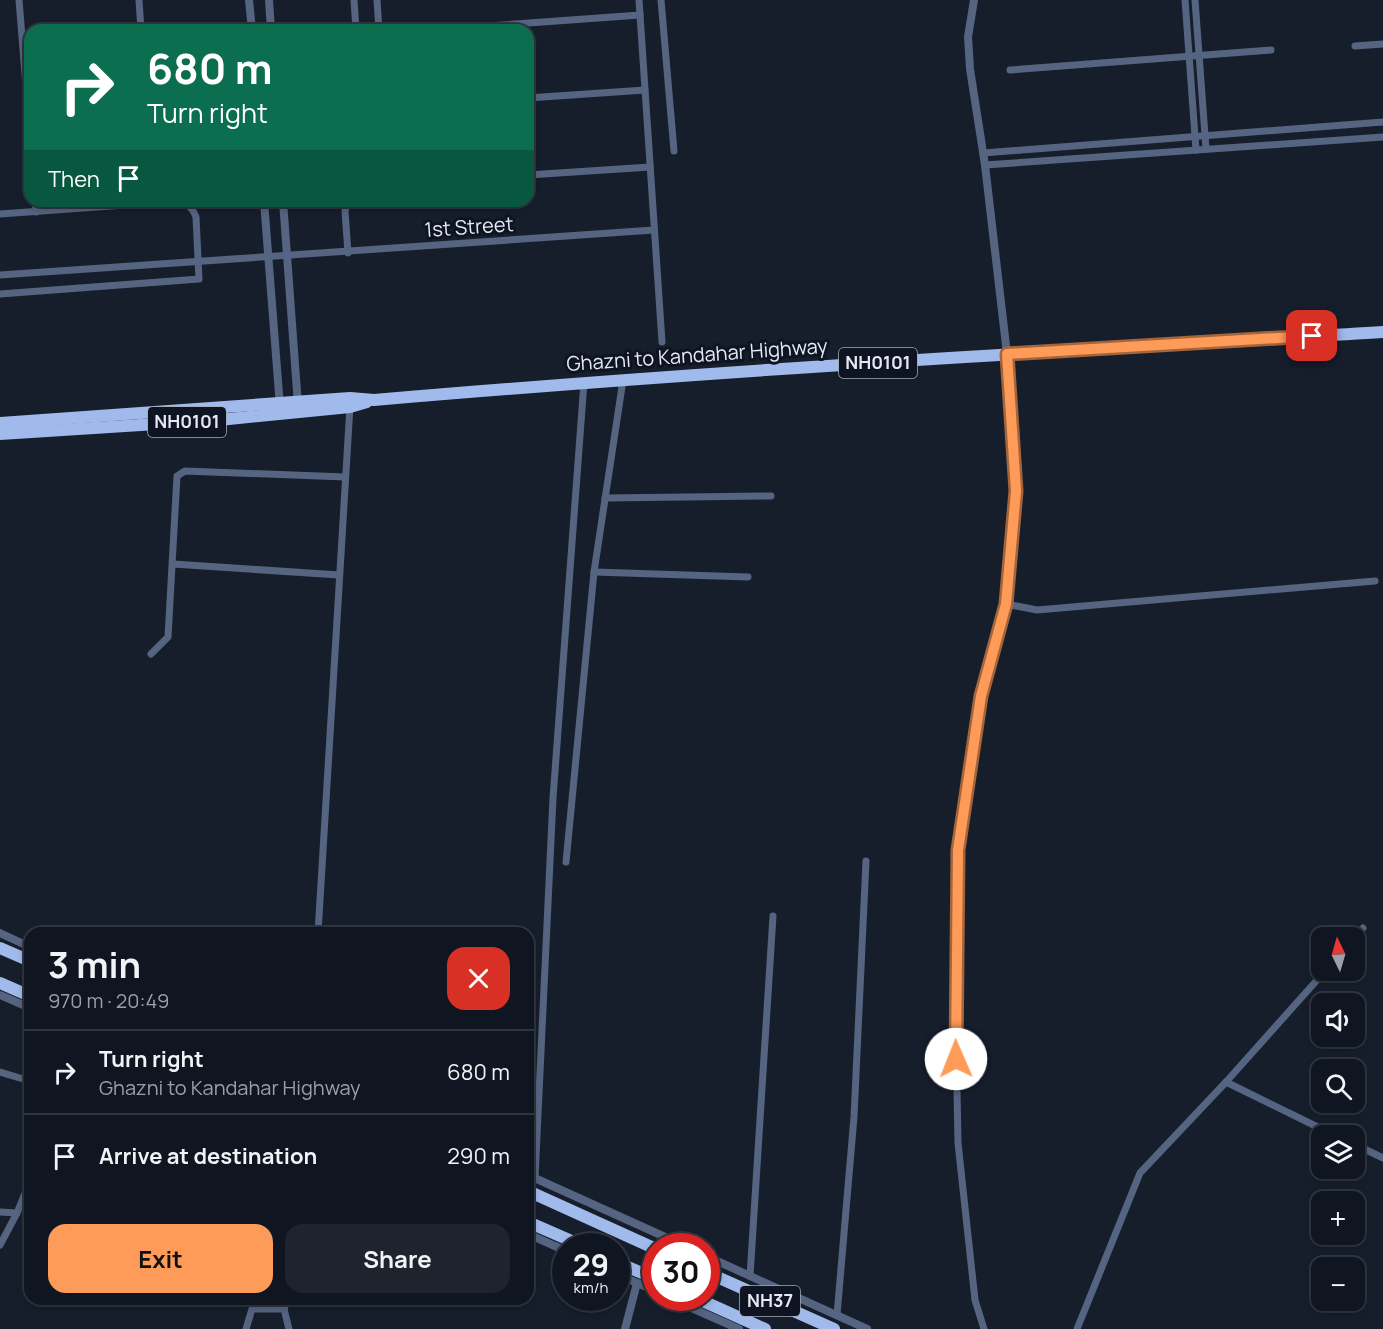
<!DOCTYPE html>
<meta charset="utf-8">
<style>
:root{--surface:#101621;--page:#1e232e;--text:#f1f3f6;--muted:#9c9fa5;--line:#30353f;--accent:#fe9b59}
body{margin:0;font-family:Manrope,sans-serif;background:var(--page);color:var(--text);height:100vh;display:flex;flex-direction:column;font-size:22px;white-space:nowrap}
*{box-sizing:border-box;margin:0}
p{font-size:20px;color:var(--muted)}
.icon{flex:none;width:33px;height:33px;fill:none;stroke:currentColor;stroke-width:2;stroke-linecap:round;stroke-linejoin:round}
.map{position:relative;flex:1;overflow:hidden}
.details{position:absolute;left:24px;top:927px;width:510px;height:378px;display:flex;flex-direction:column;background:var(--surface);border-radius:18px;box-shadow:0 3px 9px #0003,0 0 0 2px var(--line)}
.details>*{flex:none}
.top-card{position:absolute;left:24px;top:24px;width:510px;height:183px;border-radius:18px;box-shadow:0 3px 9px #0003,0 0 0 2px var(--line);background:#0b6e4f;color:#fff;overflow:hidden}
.needle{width:39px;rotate:355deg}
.tools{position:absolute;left:1311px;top:927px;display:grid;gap:12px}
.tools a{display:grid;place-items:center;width:54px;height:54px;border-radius:12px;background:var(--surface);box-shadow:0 3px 9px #0003,0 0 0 2px var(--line);font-size:30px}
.speed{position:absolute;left:552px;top:1233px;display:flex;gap:12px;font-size:30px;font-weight:700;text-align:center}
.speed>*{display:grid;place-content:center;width:78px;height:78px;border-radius:50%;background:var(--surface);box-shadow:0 3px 9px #0003,0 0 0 2px var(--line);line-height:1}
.speed small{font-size:15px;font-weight:400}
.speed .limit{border:9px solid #d22;background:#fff;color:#111}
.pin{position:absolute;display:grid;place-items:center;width:51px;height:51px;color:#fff;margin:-26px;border-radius:12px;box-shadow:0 3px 9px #0006}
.me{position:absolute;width:66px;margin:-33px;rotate:359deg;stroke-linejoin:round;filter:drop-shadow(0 0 4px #0008)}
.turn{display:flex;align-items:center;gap:21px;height:126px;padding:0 24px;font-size:27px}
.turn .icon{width:78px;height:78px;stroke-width:2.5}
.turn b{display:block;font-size:42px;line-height:51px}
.then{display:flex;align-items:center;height:57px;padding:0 24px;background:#0003;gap:12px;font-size:22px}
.round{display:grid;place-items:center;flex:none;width:63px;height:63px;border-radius:18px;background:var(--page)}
.headline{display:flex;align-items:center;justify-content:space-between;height:102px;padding:0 24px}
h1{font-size:36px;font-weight:700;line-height:45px}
.primary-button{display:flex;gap:12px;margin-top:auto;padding:12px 24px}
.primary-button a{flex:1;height:69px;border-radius:18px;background:var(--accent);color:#111;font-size:24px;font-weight:700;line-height:69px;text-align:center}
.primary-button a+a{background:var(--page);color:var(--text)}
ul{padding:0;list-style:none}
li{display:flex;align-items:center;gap:18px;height:84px;padding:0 24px;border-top:2px solid var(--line)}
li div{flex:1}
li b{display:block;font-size:22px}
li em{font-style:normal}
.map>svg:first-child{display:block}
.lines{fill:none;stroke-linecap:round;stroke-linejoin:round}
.minor{stroke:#556480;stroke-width:7}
.tertiary{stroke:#556480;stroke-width:8}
.trunk{stroke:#a0baec;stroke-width:12}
.route-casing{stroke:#a5653a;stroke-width:15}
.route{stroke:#fe9b59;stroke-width:10}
.labels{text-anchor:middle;stroke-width:6;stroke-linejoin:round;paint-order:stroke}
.shield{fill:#0e1422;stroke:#a4a9b4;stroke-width:1.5}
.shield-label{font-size:18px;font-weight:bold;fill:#e4e9f3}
.street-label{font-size:20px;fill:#e4e9f3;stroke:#0e1422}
</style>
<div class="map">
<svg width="1383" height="1329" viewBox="0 0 1383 1329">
<rect width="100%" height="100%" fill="#161e2c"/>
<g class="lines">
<g class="minor">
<polyline points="19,0 30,136"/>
<polyline points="139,0 141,30"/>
<polyline points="354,0 356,30"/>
<polyline points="377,0 379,30"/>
<polyline points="639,0 662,342"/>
<polyline points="661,0 674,151"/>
<polyline points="1185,0 1196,150"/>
<polyline points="1195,0 1206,149"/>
<polyline points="434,30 640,15"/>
<polyline points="1355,46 1383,44"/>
<polyline points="1010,70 1271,50"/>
<polyline points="528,98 645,90"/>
<polyline points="983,153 1383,122"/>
<polyline points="985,165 1383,137"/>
<polyline points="528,175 650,167"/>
<polyline points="35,201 36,212"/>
<polyline points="348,201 345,211 348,253"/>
<path d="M0,214l153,-11c19,-1 35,-7 43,14l3,62 -199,15"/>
<polyline points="0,275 654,230"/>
<polyline points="605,498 771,496"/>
<polyline points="173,564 339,575"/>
<polyline points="594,572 748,577"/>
<polyline points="1006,604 1037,610 1375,581"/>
<polyline points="151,654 168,637 177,476 185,471 345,477"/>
<polyline points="566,862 594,572 623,380"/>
<polyline points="318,933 350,406"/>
<polyline points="1354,938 1363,928"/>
<polyline points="0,1072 30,1081"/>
<polyline points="1226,1082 1336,1136"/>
<polyline points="1354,1144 1383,1158"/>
<polyline points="535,1178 553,798 584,382"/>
<polyline points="0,1212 17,1213"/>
<polyline points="0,1245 17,1213 30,1181"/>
<polyline points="750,1276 773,916"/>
<polyline points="284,1309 289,1329"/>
<polyline points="837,1315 854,1117 866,861"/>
<polyline points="246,1329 252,1309 284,1309 288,1299"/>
<polyline points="984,1329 975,1300 958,1143 956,1039 958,850 981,696 1006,604 1016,491 1007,354"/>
<polyline points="1077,1329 1140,1173 1226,1082 1326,970"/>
</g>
<g class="tertiary">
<polyline points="249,0 252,30"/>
<polyline points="269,0 271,30"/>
<polyline points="974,0 968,37 970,69 985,165 1007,354"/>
<polyline points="264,201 280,407"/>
<polyline points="283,201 298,405"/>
<polyline points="0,933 30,947"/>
<polyline points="0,995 30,1008"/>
<polyline points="528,1175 685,1246"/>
<polyline points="528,1234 566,1251"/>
<polyline points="706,1256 867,1329"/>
<polyline points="616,1274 656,1291"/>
<polyline points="669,1298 739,1329"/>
<polyline points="625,1329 637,1283"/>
</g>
<g class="trunk">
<path d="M0,423l350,-25 24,2c336,-29 672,-48 1009,-68"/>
<polyline points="0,434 219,420 350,407 367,402"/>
<polyline points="0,948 30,961"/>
<polyline points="0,983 30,996"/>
<polyline points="528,1191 656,1249"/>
<polyline points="528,1222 583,1246"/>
<polyline points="616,1262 656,1279"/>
<polyline points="706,1272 834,1329"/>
<polyline points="696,1298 765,1329"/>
</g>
</g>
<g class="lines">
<g class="route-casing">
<polyline id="route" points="956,1059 958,850 981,696 1006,604 1016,491 1007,354 1312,336"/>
</g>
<use href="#route" class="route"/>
</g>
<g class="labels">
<g class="shield">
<rect x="839" y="348" width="78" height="30" rx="4.5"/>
<rect x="148" y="407" width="78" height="30" rx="4.5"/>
<rect x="740" y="1286" width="60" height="30" rx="4.5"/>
</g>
<g class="shield-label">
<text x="878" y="369">NH0101</text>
<text x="187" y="428">NH0101</text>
<text x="770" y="1307">NH37</text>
</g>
<g class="street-label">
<text transform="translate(469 227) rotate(-4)" y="7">1st Street</text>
<text transform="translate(697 355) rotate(-4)" y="7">Ghazni to Kandahar Highway</text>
</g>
</g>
</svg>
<div class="tools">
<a><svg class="needle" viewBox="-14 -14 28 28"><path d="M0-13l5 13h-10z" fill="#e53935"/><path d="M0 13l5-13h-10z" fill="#9c9fa5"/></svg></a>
<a><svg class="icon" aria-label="sound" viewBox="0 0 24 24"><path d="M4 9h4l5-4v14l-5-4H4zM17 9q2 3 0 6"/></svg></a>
<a><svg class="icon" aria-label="search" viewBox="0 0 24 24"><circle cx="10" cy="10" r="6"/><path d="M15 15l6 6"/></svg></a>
<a><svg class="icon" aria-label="layers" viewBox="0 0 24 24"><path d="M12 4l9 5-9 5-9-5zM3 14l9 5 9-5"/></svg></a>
<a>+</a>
<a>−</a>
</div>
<div class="speed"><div>29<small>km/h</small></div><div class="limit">30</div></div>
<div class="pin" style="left:1312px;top:336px;background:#d93025"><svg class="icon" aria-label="arrive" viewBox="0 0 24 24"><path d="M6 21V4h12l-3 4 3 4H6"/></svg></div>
<svg class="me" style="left:956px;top:1059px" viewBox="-20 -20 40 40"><circle r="19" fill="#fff"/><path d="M0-13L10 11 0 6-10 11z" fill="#fe9b59"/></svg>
<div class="top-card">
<div class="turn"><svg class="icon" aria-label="right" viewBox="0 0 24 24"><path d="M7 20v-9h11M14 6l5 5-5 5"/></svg><div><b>680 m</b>Turn right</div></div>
<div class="then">Then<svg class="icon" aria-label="arrive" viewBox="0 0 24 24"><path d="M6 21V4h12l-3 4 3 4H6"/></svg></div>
</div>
<section class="details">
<div class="headline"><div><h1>3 min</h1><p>970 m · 20:49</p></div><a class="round" style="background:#d93025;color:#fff"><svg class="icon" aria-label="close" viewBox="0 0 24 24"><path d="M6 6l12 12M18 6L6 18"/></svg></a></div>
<ul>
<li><svg class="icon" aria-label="right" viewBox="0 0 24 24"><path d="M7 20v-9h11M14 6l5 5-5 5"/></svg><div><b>Turn right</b><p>Ghazni to Kandahar Highway</p></div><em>680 m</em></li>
<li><svg class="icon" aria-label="arrive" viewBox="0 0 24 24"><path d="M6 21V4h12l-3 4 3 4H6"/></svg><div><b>Arrive at destination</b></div><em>290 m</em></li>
</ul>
<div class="primary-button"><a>Exit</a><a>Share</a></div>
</section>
</div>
